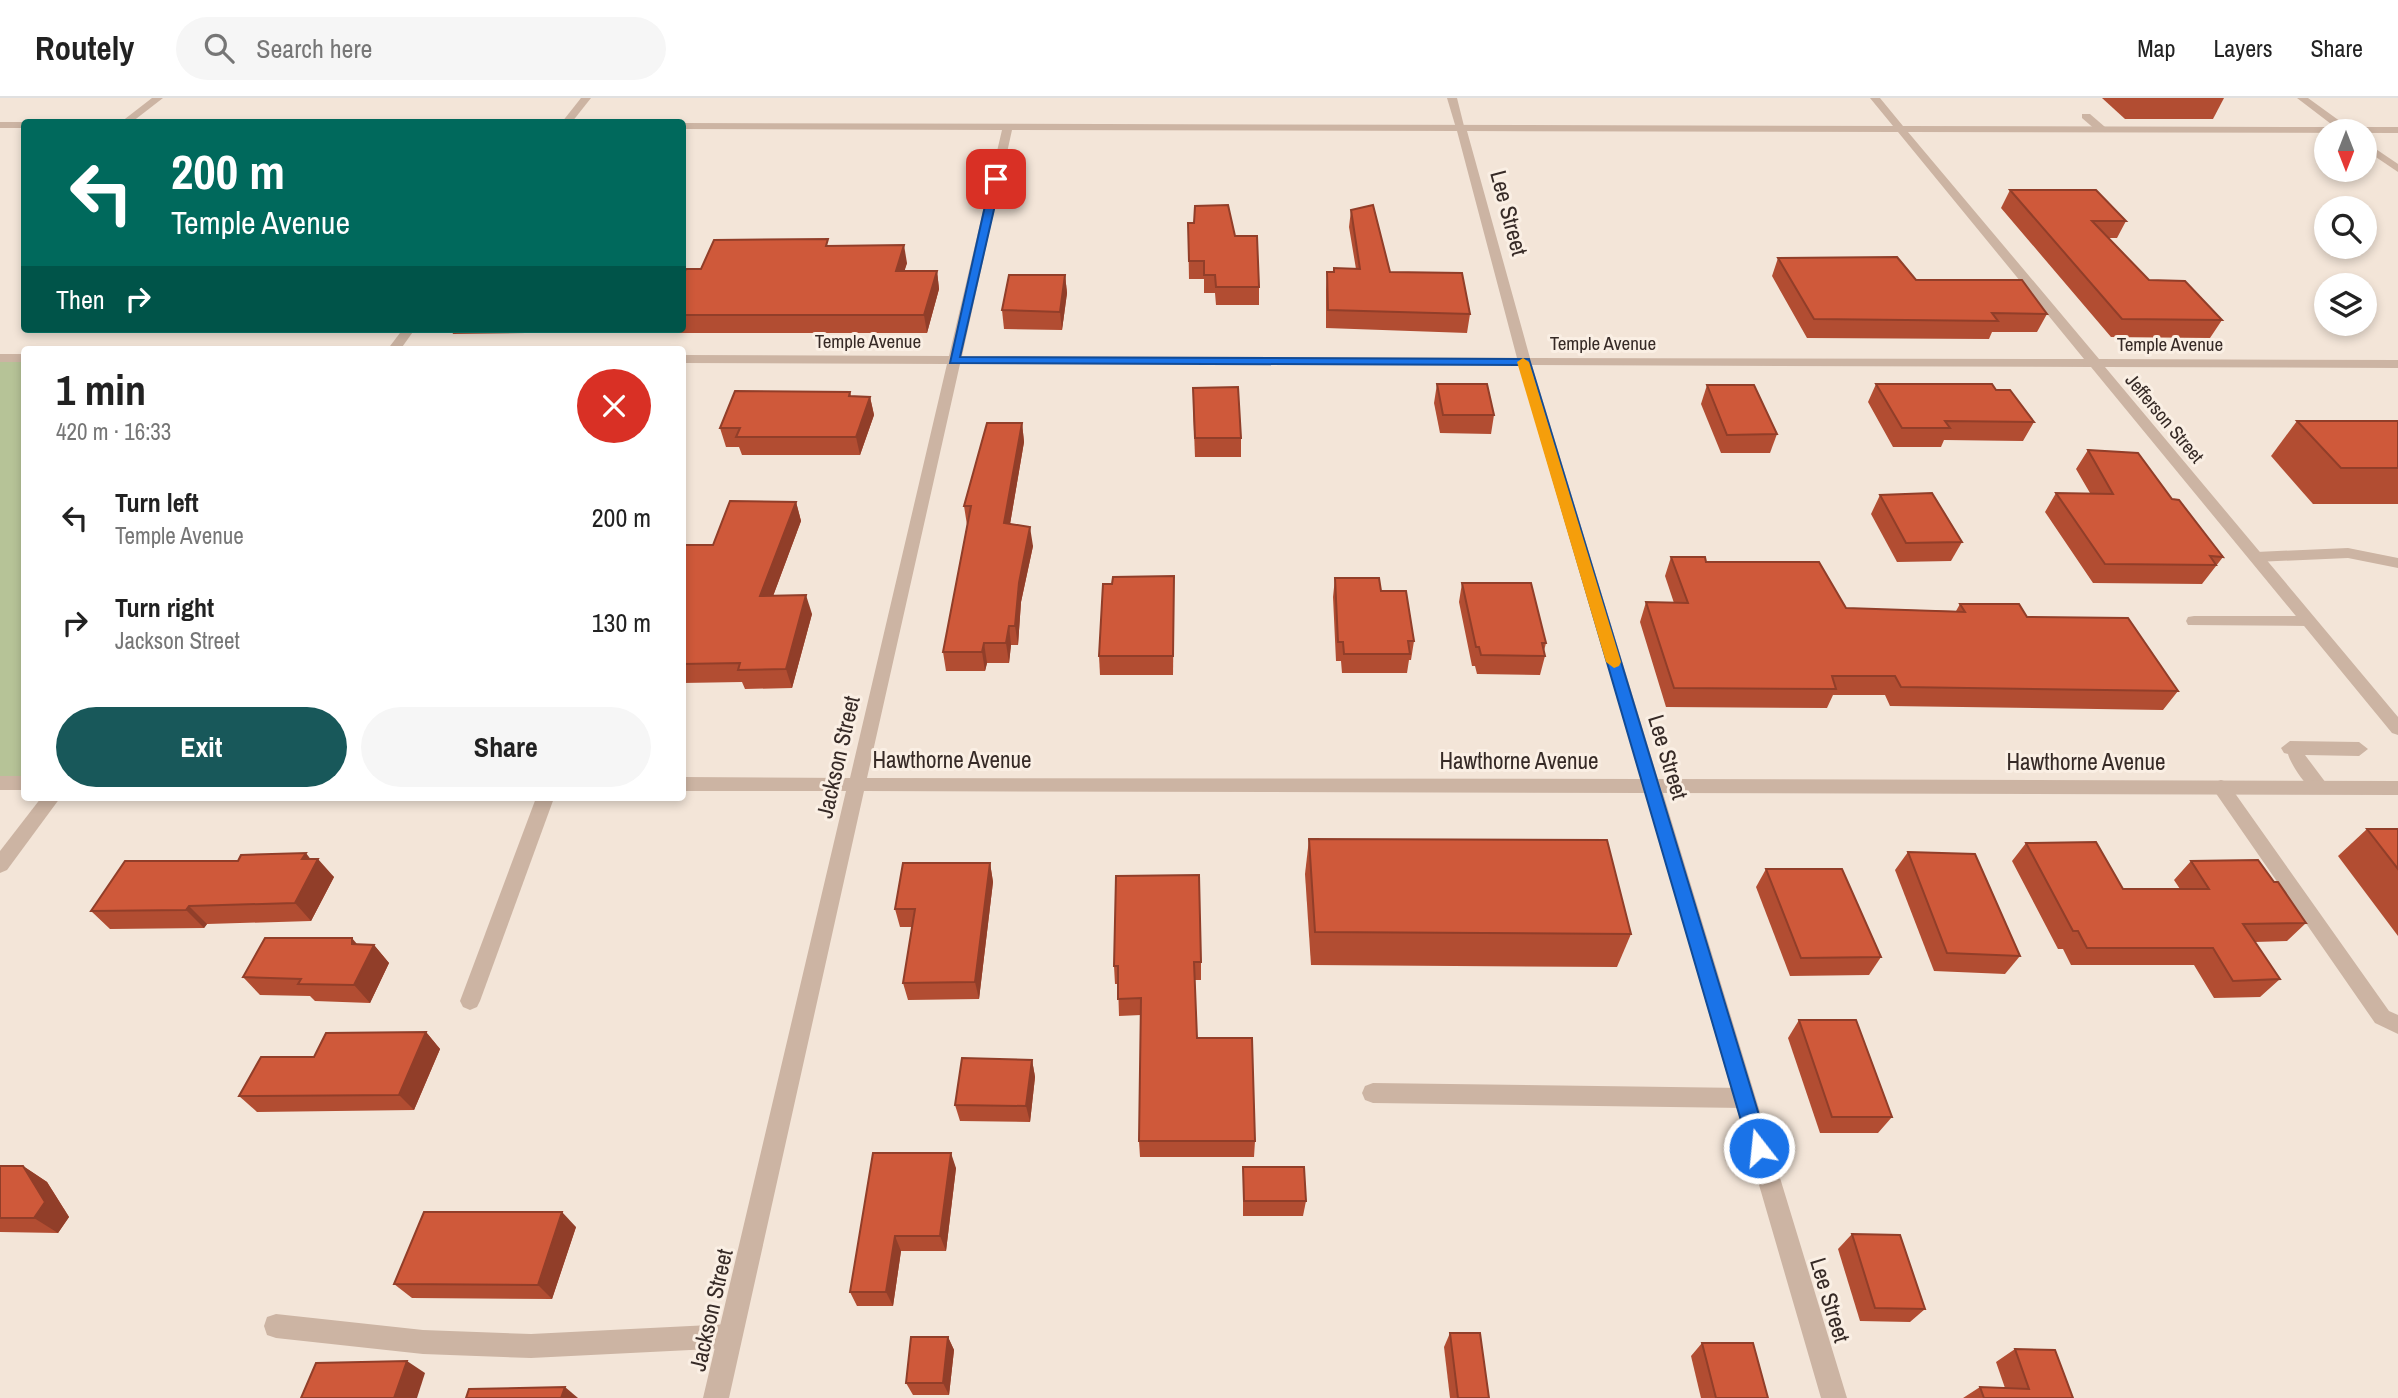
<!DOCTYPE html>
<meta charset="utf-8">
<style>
:root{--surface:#fff;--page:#f6f6f6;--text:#222;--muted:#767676;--line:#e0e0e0;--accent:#18585a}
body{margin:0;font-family:"Archivo Narrow",sans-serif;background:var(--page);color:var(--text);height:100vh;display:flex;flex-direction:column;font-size:26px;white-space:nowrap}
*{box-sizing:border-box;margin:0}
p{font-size:23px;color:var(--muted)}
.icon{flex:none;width:38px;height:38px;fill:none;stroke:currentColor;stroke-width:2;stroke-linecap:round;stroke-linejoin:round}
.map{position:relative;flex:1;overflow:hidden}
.side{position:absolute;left:21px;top:248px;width:665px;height:455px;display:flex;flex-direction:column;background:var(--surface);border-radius:7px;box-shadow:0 4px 10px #0003}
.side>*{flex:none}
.hud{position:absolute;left:21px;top:21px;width:665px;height:214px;border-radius:7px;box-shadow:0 4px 10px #0003;background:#00695c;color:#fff;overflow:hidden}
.needle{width:46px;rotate:180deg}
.tools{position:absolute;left:2314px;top:21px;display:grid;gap:14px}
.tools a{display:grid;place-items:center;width:63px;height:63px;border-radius:50%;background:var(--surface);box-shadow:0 4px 10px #0003;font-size:35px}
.pin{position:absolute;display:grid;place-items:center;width:60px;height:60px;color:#fff;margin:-30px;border-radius:14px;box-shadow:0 4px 10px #0006}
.me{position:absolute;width:77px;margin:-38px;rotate:344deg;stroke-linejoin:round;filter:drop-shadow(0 0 5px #0008)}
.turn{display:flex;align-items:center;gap:24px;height:147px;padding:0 35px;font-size:32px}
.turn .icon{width:91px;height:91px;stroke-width:2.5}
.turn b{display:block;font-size:49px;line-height:60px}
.then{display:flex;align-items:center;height:66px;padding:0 35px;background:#0003;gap:14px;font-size:26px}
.round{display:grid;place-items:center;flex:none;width:74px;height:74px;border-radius:37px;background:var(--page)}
.head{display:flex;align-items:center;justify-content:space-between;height:119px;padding:0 35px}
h1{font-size:42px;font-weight:800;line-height:52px}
.action{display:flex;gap:14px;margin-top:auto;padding:14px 35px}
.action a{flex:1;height:80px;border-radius:42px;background:var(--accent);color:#fff;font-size:28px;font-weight:800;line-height:80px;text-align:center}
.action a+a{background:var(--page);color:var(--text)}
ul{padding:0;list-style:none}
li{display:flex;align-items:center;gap:21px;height:105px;padding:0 35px}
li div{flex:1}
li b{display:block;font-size:26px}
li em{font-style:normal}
header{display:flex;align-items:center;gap:42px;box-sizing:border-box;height:98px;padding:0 35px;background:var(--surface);border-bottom:2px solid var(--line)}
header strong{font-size:33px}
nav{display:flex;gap:38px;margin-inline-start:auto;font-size:24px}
.search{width:490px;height:63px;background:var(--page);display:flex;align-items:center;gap:18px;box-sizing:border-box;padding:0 24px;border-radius:38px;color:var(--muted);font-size:26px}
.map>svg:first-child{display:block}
.green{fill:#b6c397}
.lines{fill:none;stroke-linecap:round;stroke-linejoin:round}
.service{fill:#ccb4a3;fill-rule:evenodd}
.minor{fill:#ccb4a3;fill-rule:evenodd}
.wall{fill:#b24d32}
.shaded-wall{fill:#913e29}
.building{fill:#cf593a;stroke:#913e29;stroke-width:2}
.route{fill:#1a73e8;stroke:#114b97;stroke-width:2}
.slow{fill:#f59e0b}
.labels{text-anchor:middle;stroke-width:6;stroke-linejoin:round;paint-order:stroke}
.far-street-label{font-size:19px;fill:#362a26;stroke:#faefe4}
.street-label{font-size:23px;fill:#362a26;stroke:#faefe4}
</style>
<header>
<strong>Routely</strong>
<div class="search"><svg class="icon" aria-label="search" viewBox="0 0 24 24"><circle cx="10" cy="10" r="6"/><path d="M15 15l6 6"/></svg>Search here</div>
<nav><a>Map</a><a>Layers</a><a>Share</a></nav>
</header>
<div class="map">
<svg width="2398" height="1300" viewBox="0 0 2398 1300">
<rect width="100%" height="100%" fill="#f3e5d8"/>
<polygon class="green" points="24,261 24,687 0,686 0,262"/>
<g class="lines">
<g class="service">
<polygon points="1447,0 1457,0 1465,32 1456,30"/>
<polygon points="2082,16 2090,16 2105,29 2105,33 2097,33 2082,20"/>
<polygon points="2348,450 2398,460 2398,470 2348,460 2256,464 2248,459 2256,454"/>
<polygon points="2194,518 2308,518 2316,523 2308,528 2188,527 2186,523 2188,519"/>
<path d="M2290,643l69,1 9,7 -9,7 -54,-1 24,32 -3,5c-5,1 -6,3 -11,0 -9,-5 -25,-29 -27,-38l-4,-1 -3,-5z"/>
<polygon points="2221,682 2227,684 2389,913 2398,917 2398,936 2375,925 2215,694 2212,689 2215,684"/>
<polygon points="536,700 554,700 480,903 477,909 470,912 463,909 460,903"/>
<polygon points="1373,985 1744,990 1752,993 1755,1000 1752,1007 1744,1010 1373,1005 1365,1002 1362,995 1365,988"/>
<polygon points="276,1216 423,1232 531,1236 730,1226 739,1229 742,1238 739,1247 730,1250 531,1260 423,1256 276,1240 267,1237 264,1228 267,1219"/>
</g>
<g class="minor">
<polygon points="152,0 163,0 132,24 121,24"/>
<polygon points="581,0 591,0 572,24 562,24"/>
<path d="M1870,0h10l23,28 432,1 -38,-29h11l40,29h50v6l-490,-1 191,227 299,1v8l-293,-1 293,350v18l-6,-2 -301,-366 -559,-2 126,414 740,2v14l-735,-2 184,605h-26l-176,-605 -781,-2 -135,607h-26l143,-607h-164v-14l168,1 97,-414 -265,-1v-8l267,1 53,-226 -320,-1v-6l1211,3zM1012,32l445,1 60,227 -555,-2zM1467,33l431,1 186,227 -554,-1zM960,266l560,1 121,414 -774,-1z"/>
<polygon points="0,24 26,24 24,30 0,30"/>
<polygon points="2364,43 2398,66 2398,74 2364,51"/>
<polygon points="403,231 415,231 400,252 387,252"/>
<rect x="0" y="256" width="24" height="8"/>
<rect x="0" y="678" width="24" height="14"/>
<polygon points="41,700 60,700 7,772 0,775 0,753"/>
</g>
</g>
<g class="wall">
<polygon points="2102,0 2224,0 2213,21 2125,21"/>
<polygon points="2010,92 2126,123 2117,140 2109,140 2149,182 2222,222 2210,240 2111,239 2001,110"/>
<polygon points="1351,112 1390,174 1470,216 1467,235 1326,230 1326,192 1327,174 1356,171 1349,129"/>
<polygon points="1188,125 1235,138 1259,189 1259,207 1216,207 1215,195 1204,195 1204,181 1189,181"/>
<polygon points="830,148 907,165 904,173 937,173 939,191 927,235 672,235 672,233 453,236 451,231 682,231 682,175 701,171"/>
<polygon points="1778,160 1916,182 2047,216 2037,234 1992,234 1989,241 1807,240 1772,178"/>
<polygon points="1065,177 1067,195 1062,232 1004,231 1002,212"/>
<polygon points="1437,286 1494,317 1491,336 1440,335 1434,305"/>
<polygon points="1876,286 1996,292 2034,324 2023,343 1944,342 1941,349 1893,349 1868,304"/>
<polygon points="1707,287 1777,336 1770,355 1721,355 1701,306"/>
<polygon points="850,294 851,298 870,299 874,317 860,357 742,357 739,349 726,349 720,330"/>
<polygon points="1193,308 1241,340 1241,359 1195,359"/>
<polygon points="2297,323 2398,323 2398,406 2313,406 2271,358"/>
<polygon points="1022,325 1024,344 1010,426 1033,448 1021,504 1018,547 1011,547 1009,565 987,565 985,573 946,573 943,554 967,427 964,408"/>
<polygon points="2088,352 2172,401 2223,459 2202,486 2093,485 2045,414 2056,395 2090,395 2076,371"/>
<polygon points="1880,397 1962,444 1951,463 1897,464 1871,416"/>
<polygon points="796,404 801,423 773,498 812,516 792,590 745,591 742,584 682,585 682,447 713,447"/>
<polygon points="1671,459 1706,464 1846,510 1956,513 1960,506 2027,519 2178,593 2163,612 1890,608 1885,597 1833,597 1827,610 1666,609 1640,524 1646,504 1674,505 1665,478"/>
<polygon points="1335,480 1381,493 1414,543 1411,562 1409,562 1407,575 1342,575 1341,563 1336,563 1333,499"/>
<polygon points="1462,485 1546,545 1544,553 1545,558 1540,577 1477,576 1475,568 1472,568 1459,504"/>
<polygon points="1174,498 1173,577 1100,577 1099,558"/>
<polygon points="2367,731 2398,731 2398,838 2338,758"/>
<polygon points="1309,741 1631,836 1617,869 1311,867 1305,776"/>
<polygon points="2026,745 2123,791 2180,791 2174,782 2191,763 2274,784 2306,825 2287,843 2255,844 2280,881 2260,899 2214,900 2194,867 2071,867 2063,851 2058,851 2012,763"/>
<polygon points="1908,754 2020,858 2005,876 1934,873 1895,772"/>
<polygon points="311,761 334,779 311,823 207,826 204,830 110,831 91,813 238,763"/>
<polygon points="990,765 993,784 979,901 908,902 903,885 912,829 900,829 895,811"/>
<polygon points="1766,771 1881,859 1869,877 1790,878 1756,789"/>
<polygon points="357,847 374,847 389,865 370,905 315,903 310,898 260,897 243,879"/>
<polygon points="1201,864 1201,882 1195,882 1197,940 1255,1043 1254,1059 1140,1059 1139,1043 1141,917 1119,918 1118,886 1115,886 1114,868"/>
<polygon points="1799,922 1892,1019 1878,1035 1820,1035 1788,940"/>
<polygon points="426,934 440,951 414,1012 257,1014 239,998 314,959"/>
<polygon points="1032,962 1035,979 1030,1024 960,1023 955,1007"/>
<polygon points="873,1055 956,1070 946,1153 901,1153 893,1208 857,1208 850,1194"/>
<polygon points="0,1068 23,1068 47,1084 69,1119 58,1135 0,1134"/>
<polygon points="1243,1069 1306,1103 1303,1118 1243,1118"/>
<polygon points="576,1129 552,1201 412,1200 394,1186"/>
<polygon points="1852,1136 1925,1211 1910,1224 1860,1223 1838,1151"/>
<polygon points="1450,1235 1489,1300 1450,1300 1444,1249"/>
<polygon points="948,1239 954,1252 949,1297 913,1297 906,1285"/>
<polygon points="1702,1245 1768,1300 1701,1300 1691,1258"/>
<polygon points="2015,1251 2073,1300 1963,1300 1980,1289 2005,1290 1996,1264"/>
</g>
<g class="shaded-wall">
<polygon points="904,147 907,165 899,191 896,173"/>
<polygon points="937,173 939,191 927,235 924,217"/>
<polygon points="1065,177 1067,195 1062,232 1060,214"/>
<polygon points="870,299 874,317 860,357 856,339"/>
<polygon points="1022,325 1024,344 1007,444 1004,425"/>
<polygon points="796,404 801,423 766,517 760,498"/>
<polygon points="1030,429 1033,448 1021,504 1018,547 1015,528 1019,485"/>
<polygon points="806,497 812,516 792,590 786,571"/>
<polygon points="1009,528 1011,547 1009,565 1006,545"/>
<polygon points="984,545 987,565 985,573 982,554"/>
<polygon points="306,755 315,767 318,761 334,779 311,823 295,805 302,761"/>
<polygon points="990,765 993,784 979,901 975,884"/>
<polygon points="189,808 207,826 204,830 186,812"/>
<polygon points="352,840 367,858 374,847 389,865 370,905 354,887"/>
<polygon points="426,934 440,951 414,1012 399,997"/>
<polygon points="1032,962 1035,979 1030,1024 1026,1008"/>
<polygon points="951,1055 956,1070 946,1153 940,1138"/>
<polygon points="23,1068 47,1084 69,1119 58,1135 34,1120"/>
<polygon points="562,1114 576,1129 552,1201 538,1187"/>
<polygon points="895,1138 901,1153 893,1208 886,1194"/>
<polygon points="948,1239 954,1252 949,1297 943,1285"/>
<polygon points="407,1263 425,1275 417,1300 394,1300"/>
<polygon points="565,1289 578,1300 561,1300"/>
</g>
<g class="building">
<polygon points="2010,92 2096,92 2126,123 2092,123 2149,182 2185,183 2222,222 2122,221"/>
<polygon points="1228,107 1235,138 1257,138 1259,189 1216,189 1215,177 1204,177 1204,163 1189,163 1188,125 1194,125 1195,108"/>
<polygon points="1373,107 1390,174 1462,175 1470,216 1328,212 1327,174 1334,174 1334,170 1360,171 1351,112"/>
<polygon points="828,141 826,148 904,147 896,173 937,173 924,217 682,217 682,175 684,175 686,171 701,171 714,142"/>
<polygon points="1897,159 1916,182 2022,182 2047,216 1992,215 1998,223 1814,221 1778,160"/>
<polygon points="1009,177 1065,177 1060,214 1002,212"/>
<polygon points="1437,286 1487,286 1494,317 1443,317"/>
<polygon points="1876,286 1992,286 1996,292 2010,292 2034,324 1945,323 1950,330 1902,330"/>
<polygon points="1707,287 1754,287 1777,336 1727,337"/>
<polygon points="1238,289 1241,340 1195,340 1193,290"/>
<polygon points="735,293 850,294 849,298 870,299 856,339 736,339 740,330 720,330"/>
<polygon points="2297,323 2398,323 2398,370 2341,370"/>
<polygon points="987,325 1022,325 1004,425 1030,429 1019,485 1015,528 1009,528 1006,545 984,545 982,554 943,554 971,408 964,408"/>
<polygon points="2088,352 2138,355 2172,401 2179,402 2223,459 2210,458 2216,467 2105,466 2056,395 2113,396"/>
<polygon points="1932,395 1962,444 1906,445 1880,397"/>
<polygon points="730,403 796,404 760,498 806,497 786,571 738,572 740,565 682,566 682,447 713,447"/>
<polygon points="1671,459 1705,459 1706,464 1819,464 1846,510 1965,514 1960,506 2019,506 2027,519 2128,520 2178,593 1901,589 1895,578 1832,578 1836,591 1674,590 1646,504 1688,505"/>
<polygon points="1174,478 1173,558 1099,558 1103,486 1112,486 1113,479"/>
<polygon points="1335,480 1379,480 1381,493 1406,493 1414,543 1408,543 1410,556 1344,556 1343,544 1338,544"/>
<polygon points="1462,485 1531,485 1546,545 1542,545 1545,558 1481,557 1479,549 1476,549"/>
<polygon points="2367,731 2398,731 2398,771"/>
<polygon points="1309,741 1607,742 1631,836 1315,834"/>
<polygon points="2096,744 2123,791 2209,791 2191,763 2258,762 2274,784 2278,784 2306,825 2243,826 2280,881 2233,883 2213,850 2087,850 2078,833 2073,833 2026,745"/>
<polygon points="1908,754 1975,756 2020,858 1947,855"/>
<polygon points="306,755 302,761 318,761 295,805 189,808 186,812 91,813 125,763 238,763 241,757"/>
<polygon points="903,765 990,765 975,884 903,885 915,811 895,811"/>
<polygon points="1766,771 1842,771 1881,859 1801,860"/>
<polygon points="1199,777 1201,864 1194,864 1197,940 1252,940 1255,1043 1139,1043 1141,900 1118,901 1118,868 1114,868 1116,778"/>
<polygon points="265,840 352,840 352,846 374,847 354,887 298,886 301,881 243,879"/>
<polygon points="1799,922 1856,922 1892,1019 1832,1019"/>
<polygon points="426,934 399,997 239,998 261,959 314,959 326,935"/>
<polygon points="962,960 1032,962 1026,1008 955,1007"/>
<polygon points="873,1055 951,1055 940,1138 895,1138 886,1194 850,1194"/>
<polygon points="0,1068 23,1068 45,1104 34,1120 0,1120"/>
<polygon points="1243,1069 1304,1069 1306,1103 1244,1103"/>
<polygon points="424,1114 562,1114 538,1187 394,1186"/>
<polygon points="1852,1136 1900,1137 1925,1211 1875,1210"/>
<polygon points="1450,1235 1480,1235 1489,1300 1458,1300"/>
<polygon points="911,1239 948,1239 943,1285 906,1285"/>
<polygon points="1702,1245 1753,1245 1768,1300 1716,1300"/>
<polygon points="2015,1251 2055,1252 2073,1300 1984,1300 1980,1289 2029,1291"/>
<polygon points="407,1263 394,1300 301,1300 316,1265"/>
<polygon points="565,1289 561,1300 466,1300 469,1291"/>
</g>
<polygon class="route" points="996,78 1001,81 960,259 1529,261 1769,1050 1766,1056 1759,1059 1752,1056 1749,1050 1520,267 950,265 991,81"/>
<polygon class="slow" points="1523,260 1529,264 1621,564 1619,568 1614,570 1606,564 1517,264"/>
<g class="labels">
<g class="far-street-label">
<text x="868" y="250">Temple Avenue</text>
<text x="1603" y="252">Temple Avenue</text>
<text x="2170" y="253">Temple Avenue</text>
<text transform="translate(2165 320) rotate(50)" y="7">Jefferson Street</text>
</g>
<g class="street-label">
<text transform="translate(1509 115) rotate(75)" y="8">Lee Street</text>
<text transform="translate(838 659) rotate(-77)" y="8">Jackson Street</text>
<text transform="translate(1668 659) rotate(73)" y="8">Lee Street</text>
<text x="952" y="670">Hawthorne Avenue</text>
<text x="1519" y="671">Hawthorne Avenue</text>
<text x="2086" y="672">Hawthorne Avenue</text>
<text transform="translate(1830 1202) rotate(73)" y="8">Lee Street</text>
<text transform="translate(711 1212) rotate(-77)" y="8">Jackson Street</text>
</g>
</g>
</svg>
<div class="tools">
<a><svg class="needle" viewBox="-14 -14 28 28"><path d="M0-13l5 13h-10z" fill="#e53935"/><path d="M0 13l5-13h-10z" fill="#767676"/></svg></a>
<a><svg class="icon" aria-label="search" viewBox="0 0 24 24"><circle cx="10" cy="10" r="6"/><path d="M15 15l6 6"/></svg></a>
<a><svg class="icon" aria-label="layers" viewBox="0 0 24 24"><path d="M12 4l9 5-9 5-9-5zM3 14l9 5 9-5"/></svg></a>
</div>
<div class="pin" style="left:996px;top:81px;background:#d93025"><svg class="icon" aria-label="arrive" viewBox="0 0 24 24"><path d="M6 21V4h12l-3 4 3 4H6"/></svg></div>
<svg class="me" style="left:1759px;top:1050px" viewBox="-20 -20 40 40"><circle r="17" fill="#1a73e8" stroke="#fff" stroke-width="3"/><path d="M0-11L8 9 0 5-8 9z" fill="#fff"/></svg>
<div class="hud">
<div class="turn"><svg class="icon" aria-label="left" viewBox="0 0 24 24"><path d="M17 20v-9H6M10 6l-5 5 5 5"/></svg><div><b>200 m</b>Temple Avenue</div></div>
<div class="then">Then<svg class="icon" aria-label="right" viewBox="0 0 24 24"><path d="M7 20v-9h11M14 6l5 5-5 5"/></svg></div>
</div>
<section class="side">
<div class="head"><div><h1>1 min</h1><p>420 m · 16:33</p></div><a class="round" style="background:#d93025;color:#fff"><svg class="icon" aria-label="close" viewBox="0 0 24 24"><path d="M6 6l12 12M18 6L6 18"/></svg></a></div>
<ul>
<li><svg class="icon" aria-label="left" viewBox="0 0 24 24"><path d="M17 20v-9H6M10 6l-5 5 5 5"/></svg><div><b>Turn left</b><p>Temple Avenue</p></div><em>200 m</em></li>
<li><svg class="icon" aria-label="right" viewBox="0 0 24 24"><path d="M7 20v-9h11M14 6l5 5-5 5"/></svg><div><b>Turn right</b><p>Jackson Street</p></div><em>130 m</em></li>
</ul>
<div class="action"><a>Exit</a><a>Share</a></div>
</section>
</div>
